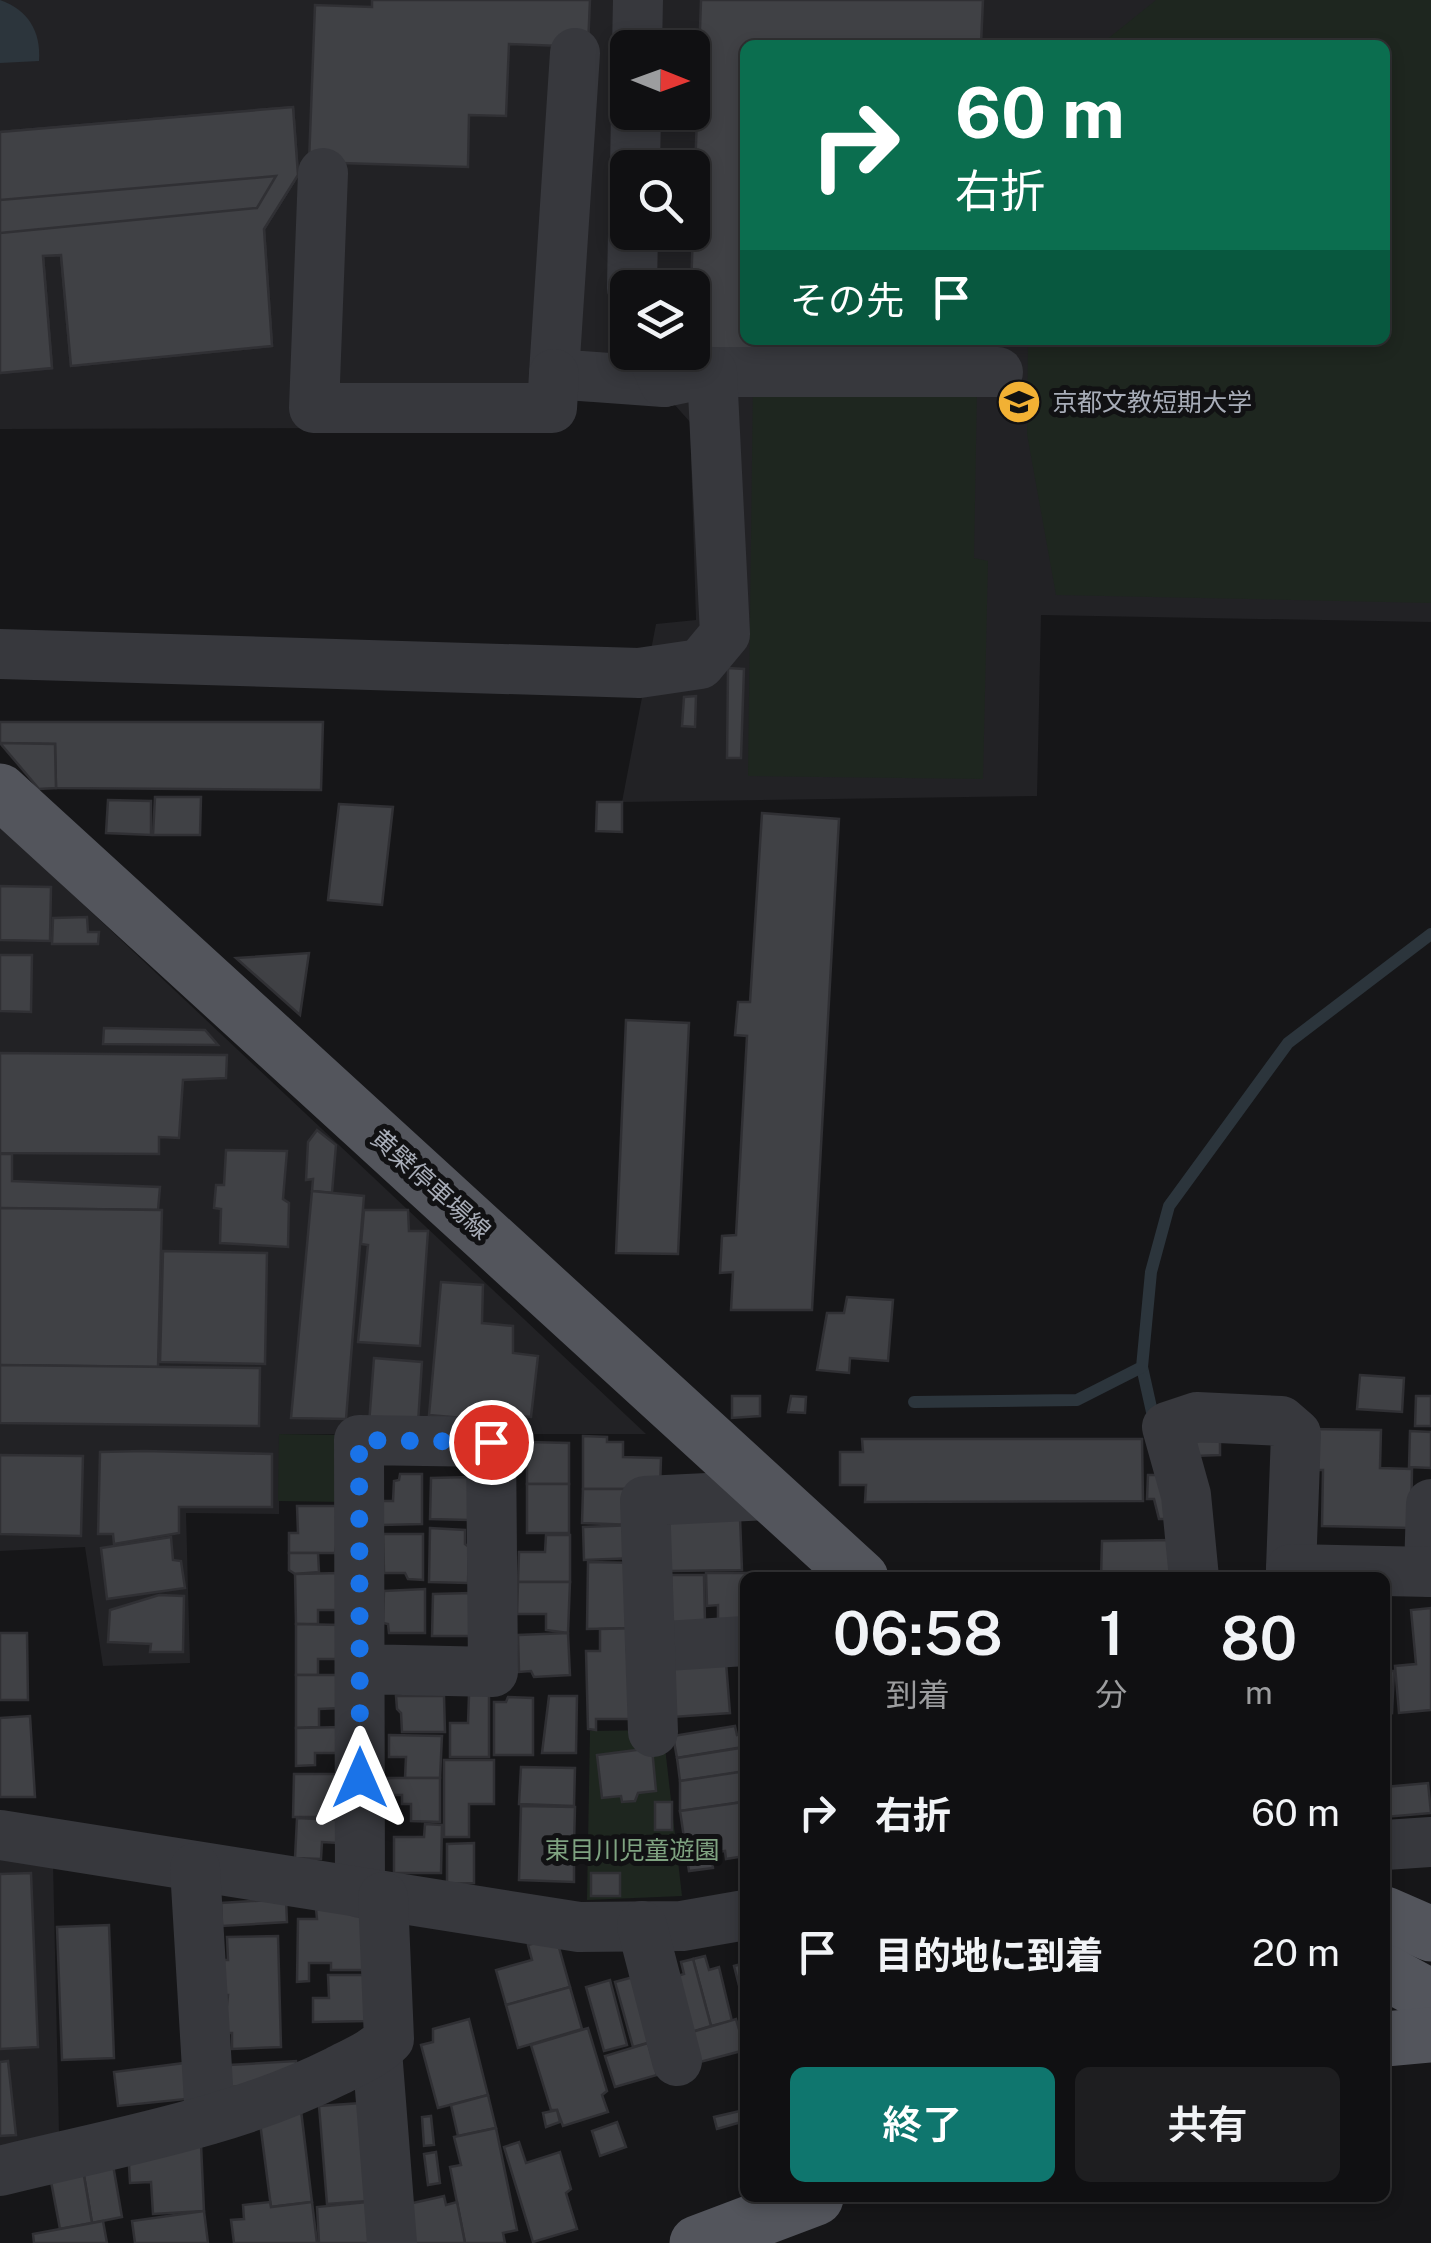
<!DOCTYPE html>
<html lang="ja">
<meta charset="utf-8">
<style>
:root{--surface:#101012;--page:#1e1e20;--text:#f1f3f6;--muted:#9c9d9f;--line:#303032;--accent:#0f766e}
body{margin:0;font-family:"Public Sans","Noto Sans JP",sans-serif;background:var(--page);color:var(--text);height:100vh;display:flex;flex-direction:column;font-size:38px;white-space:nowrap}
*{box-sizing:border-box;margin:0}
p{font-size:32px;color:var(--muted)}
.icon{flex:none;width:55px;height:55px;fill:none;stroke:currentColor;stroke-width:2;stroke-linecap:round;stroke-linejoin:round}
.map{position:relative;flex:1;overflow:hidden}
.drawer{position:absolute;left:740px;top:1572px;width:650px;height:630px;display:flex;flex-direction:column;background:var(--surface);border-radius:15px;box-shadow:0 5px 15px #0003,0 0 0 2px var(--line)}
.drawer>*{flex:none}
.hud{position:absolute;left:740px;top:40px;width:650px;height:305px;border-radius:15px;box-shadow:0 5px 15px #0003,0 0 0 2px var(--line);background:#0b6e4f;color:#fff;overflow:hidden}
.needle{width:65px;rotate:91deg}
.fabs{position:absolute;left:610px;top:30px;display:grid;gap:20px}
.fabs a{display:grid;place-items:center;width:100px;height:100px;border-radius:15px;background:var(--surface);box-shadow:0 5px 15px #0003,0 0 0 2px var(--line);font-size:50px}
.pin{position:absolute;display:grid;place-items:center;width:85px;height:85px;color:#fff;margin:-42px;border:5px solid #fff;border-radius:50%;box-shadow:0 2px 10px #0007}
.me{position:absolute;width:110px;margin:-55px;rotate:0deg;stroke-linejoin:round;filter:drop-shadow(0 0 8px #0008)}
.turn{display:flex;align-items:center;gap:35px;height:210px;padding:0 50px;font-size:45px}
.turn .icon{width:130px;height:130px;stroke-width:2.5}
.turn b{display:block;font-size:70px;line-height:85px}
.then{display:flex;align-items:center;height:95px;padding:0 50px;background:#0003;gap:20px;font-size:38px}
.eta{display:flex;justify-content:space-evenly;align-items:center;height:170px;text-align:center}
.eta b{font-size:60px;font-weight:600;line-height:70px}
.action{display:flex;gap:20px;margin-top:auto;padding:20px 50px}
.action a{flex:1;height:115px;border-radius:15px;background:var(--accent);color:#fff;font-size:40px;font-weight:600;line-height:115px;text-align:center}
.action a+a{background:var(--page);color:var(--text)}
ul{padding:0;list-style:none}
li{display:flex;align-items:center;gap:30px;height:140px;padding:0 50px}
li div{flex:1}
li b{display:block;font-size:38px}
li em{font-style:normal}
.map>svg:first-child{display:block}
.built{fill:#222225;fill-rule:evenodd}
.green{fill:#1e261f}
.water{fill:#2c353c}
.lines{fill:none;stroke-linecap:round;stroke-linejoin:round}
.stream{stroke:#2c353c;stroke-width:12}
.building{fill:#404145;stroke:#303034;stroke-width:2.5}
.minor{stroke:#37383d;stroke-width:50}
.major{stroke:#53555c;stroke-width:55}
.route{stroke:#1a73e8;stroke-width:18;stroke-dasharray:0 32.4}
.labels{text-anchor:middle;stroke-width:10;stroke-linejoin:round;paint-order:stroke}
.poi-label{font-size:25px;fill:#a8adb8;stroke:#111113;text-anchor:start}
.street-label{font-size:25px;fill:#a8adb8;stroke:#111113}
.park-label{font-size:25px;fill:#7fa381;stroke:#111113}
</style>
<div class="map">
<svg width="1431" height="2243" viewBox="0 0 1431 2243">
<rect width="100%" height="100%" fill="#161618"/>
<g class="built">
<path d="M0,0h1431v622l-390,-7 -4,181 -415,6 34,-178 40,-4 -6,-198 -16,-18 -136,-4 -169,28 -369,1zM745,45h640v295h-640zM628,48h64v64h-64zM628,168h64v64h-64zM628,288h64v64h-64z"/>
<polygon points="0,826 646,1434 279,1434 279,1514 186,1513 190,1663 103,1666 85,1547 0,1551"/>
<polygon points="0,1855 53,1863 59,2133 0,2148"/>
</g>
<g class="green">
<polygon points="1156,0 1431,0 1431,603 1056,595 1027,434 1028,340 1385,340 1385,45 1100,45"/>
<polygon points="753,382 977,388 974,558 988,561 983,779 748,776"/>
<polygon points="279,1434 345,1435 344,1502 278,1501"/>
<polygon points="663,1730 682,1896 587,1900 590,1731"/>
</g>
<path class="water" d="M0,0c28,10 41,31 39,61l-39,2z"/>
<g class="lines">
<g class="stream">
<polyline points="1142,1367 1152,1412"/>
<polyline points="914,1402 1077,1400 1142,1367 1151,1272 1169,1206 1288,1043 1431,934"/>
</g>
</g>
<g class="building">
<polygon points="372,0 590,0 588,47 509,44 506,116 469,115 468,167 309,162 315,5 372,7"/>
<polygon points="701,0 983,0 981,45 745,45 745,340 966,340 965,363 692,347 691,288"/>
<polygon points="293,107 298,175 264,229 272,346 71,366 61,255 43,256 52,368 0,373 0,132"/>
<polygon points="293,107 298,175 264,229 272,346 71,366 61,255 43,256 52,368 0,373 0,233 257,208 276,176 0,200 0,132"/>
<polygon points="728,668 744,669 741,758 727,758"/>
<polygon points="696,696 695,727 682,726 684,697"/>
<polygon points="0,722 323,722 321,790 56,788 55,744 0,743"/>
<polygon points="0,743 55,744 56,788 39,789"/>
<polygon points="155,797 201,797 200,835 153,835"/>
<polygon points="108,800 151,801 151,835 106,833"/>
<polygon points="597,802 622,802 622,832 596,831"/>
<polygon points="339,804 393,807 382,905 328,900"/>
<polygon points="762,813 839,819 812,1310 731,1310 733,1272 720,1273 722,1236 736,1235 747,1036 735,1035 738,1002 750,1002"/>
<polygon points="0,886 51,887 50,941 0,940"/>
<polygon points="87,917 88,932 99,932 98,944 52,944 53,918"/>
<polygon points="309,953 300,1015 236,958"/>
<polygon points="0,955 32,955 31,1012 0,1011"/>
<polygon points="626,1020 689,1023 678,1254 616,1253"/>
<polygon points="104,1028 205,1030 218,1045 103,1044"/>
<polygon points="0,1053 227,1055 226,1078 183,1080 179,1138 159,1137 159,1154 0,1153"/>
<polygon points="317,1130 336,1145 332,1193 312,1191 313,1179 306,1180 308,1142"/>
<polygon points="226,1150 287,1151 283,1199 289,1203 288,1247 220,1243 221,1209 214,1208 216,1185 224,1185"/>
<polygon points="0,1154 12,1154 12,1181 160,1187 158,1210 0,1208"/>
<polygon points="312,1191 364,1196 346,1419 291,1418"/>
<polygon points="0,1208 162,1210 158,1367 0,1365"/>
<polygon points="364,1210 408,1210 409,1231 428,1231 420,1346 358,1342 368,1245 361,1244"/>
<polygon points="163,1251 267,1253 265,1364 160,1362"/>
<polygon points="441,1282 483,1285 482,1323 513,1326 513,1353 538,1356 531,1417 477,1413 474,1419 429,1415"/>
<polygon points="847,1297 893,1300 888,1361 850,1358 849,1373 817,1370 827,1313 844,1313"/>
<polygon points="374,1358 422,1362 418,1423 369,1424"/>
<polygon points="0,1365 260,1368 259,1426 0,1423"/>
<polygon points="1360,1375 1404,1378 1402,1412 1357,1409"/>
<polygon points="732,1396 760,1396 760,1416 732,1418"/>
<polygon points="791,1396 806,1397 805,1413 788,1412"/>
<polygon points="1416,1396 1431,1396 1431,1426 1415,1426"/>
<polygon points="1309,1429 1381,1430 1380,1468 1412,1469 1411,1528 1322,1526 1323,1470 1309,1470"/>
<polygon points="1410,1431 1431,1432 1431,1468 1409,1467"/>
<polygon points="583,1436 607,1437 607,1442 623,1442 623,1457 661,1458 660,1489 583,1489"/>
<polygon points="862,1439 1142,1439 1143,1501 865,1502 866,1485 840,1485 840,1452 863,1452"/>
<polygon points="1194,1441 1220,1441 1220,1455 1194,1456"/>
<polygon points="527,1442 569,1443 569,1484 527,1484"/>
<polygon points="144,1451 272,1454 272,1507 179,1507 179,1533 114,1544 113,1534 98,1534 100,1452"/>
<polygon points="0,1455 83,1456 81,1536 0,1534"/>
<polygon points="400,1474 422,1474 422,1524 382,1525 382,1501 393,1501 394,1481 399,1480"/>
<polygon points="1148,1475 1165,1475 1170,1519 1159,1519 1154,1499 1147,1499"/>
<polygon points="470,1477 469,1520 430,1519 431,1478"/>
<rect x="527" y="1484" width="42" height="49"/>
<polygon points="583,1489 636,1489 635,1525 582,1523"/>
<polygon points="297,1506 342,1506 335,1553 289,1553 289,1533 298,1533"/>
<polygon points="740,1517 742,1570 670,1571 669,1518"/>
<polygon points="635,1525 636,1558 584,1560 583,1527"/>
<polygon points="430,1528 465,1530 465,1544 469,1547 468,1583 429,1582"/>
<polygon points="383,1534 423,1534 423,1580 408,1579 405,1573 384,1573"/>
<polygon points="546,1535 570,1535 570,1582 518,1582 519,1552 545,1552"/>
<polygon points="171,1537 173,1560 181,1561 185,1588 107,1599 101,1548"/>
<polygon points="1174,1540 1173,1578 1101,1578 1102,1541"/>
<polygon points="289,1553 318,1553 319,1572 295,1574 289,1570"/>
<polygon points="588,1562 639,1563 640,1628 587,1629"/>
<polygon points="340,1573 341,1610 318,1610 318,1624 296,1624 295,1574"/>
<polygon points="706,1573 754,1573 755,1578 745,1578 745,1623 718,1623 718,1605 707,1606"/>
<polygon points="671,1575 704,1575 705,1623 671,1623"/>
<polygon points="518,1582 570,1582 568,1633 546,1630 546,1614 517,1614"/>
<polygon points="425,1589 425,1633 389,1633 388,1624 383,1623 384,1591"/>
<polygon points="471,1593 471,1636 432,1636 433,1594"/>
<polygon points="159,1595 184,1596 183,1652 150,1652 151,1644 108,1642 110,1610"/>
<polygon points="1431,1608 1431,1710 1399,1713 1395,1666 1416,1664 1411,1610"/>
<polygon points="296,1624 340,1625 341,1659 318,1659 318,1675 296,1675"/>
<polygon points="640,1628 641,1719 596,1719 596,1730 588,1729 586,1651 600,1651 600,1629"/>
<polygon points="0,1633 27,1633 28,1700 0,1700"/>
<polygon points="568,1633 570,1675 534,1677 531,1671 519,1672 518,1635"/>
<polygon points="726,1662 730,1713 673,1717 669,1666"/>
<polygon points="1385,1671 1394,1671 1392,1713 1385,1712"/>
<polygon points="296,1675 340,1675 341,1708 319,1709 319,1727 296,1728"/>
<polygon points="469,1695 489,1695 489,1757 450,1757 450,1723 468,1723"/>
<polygon points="396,1696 444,1696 445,1732 402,1732 401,1713 397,1709"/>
<polygon points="549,1696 577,1696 576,1753 542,1753"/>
<polygon points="508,1697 533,1698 533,1755 494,1755 494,1702 506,1702"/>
<polygon points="30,1716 35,1797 0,1797 0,1718"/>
<polygon points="735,1726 737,1735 741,1734 743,1747 677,1758 673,1736"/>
<polygon points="342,1727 343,1753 315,1753 315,1765 296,1766 296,1728"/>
<polygon points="389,1735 442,1736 440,1778 405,1778 406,1757 389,1757"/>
<polygon points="652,1748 656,1791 638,1793 635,1801 622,1802 621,1796 602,1798 597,1755"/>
<polygon points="740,1748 743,1772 680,1781 677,1758"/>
<polygon points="444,1760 494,1760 494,1804 469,1804 469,1837 444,1837"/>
<polygon points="521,1767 575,1768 574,1806 519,1804"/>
<polygon points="739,1772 743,1802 680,1811 680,1781"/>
<polygon points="294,1774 342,1774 342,1799 325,1799 324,1817 293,1817"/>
<polygon points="387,1778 440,1778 440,1822 411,1821 411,1804 402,1804 402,1795 387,1795"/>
<polygon points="1428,1783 1431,1813 1385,1817 1385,1787"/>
<rect x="655" y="1802" width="17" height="28"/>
<polygon points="743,1802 745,1856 726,1859 725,1851 711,1853 713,1868 689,1871 680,1811"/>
<polygon points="521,1806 575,1807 574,1844 569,1846 569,1862 574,1863 574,1882 519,1880"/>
<polygon points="297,1818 339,1820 338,1843 322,1842 321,1859 295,1858"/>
<polygon points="425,1824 442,1825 441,1873 394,1873 394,1837 424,1837"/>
<polygon points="474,1843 474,1883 447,1884 447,1844"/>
<polygon points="31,1873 38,2047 0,2049 0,1874"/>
<rect x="591" y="1873" width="29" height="23"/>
<polygon points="286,1899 287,1922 222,1926 221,1903"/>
<polygon points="316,1909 373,1912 365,1970 331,1970 331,1963 309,1963 309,1981 297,1982 298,1919 317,1919"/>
<polygon points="109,1925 114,2058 62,2060 57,1927"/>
<polygon points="278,1936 281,2047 232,2049 232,2033 224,2033 228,1995 221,1995 220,1960 228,1960 227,1937"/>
<polygon points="556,1937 570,1987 506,2005 496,1970 532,1960 528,1945"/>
<polygon points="705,1956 709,1970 719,1967 732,2021 711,2026 693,1959"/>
<polygon points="693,1959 711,2026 685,2034 671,1978 684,1974 681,1962"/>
<polygon points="745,1963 745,2009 734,1966"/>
<polygon points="328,1975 368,1975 368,2021 313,2022 313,1998 329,1998"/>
<polygon points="637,1976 655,2041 633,2047 615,1982"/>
<polygon points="610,1980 627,2045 604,2051 586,1987"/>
<polygon points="570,1987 582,2029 518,2048 506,2005"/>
<polygon points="469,2019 488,2095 438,2108 421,2045 433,2042 433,2029"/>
<polygon points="736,2019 745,2050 700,2062 692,2032"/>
<polygon points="588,2028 607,2091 602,2095 608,2112 563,2126 557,2110 551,2110 531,2045"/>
<polygon points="648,2043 657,2075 615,2087 605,2056"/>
<polygon points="8,2061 16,2135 0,2136 0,2062"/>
<polygon points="296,2061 297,2082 231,2087 229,2065"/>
<polygon points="192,2062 196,2098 118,2106 114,2072"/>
<polygon points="488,2095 496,2128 458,2136 451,2105"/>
<polygon points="375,2102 382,2200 327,2204 319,2106"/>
<polygon points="301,2110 312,2202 271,2207 259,2115"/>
<polygon points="557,2110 560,2122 546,2127 543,2113"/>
<polygon points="744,2110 745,2121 717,2129 714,2117"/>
<polygon points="431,2116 434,2145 424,2146 422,2117"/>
<polygon points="617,2122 626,2147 600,2156 592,2131"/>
<polygon points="496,2128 517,2230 503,2233 505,2243 465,2243 450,2167 461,2165 454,2137"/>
<polygon points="519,2142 526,2163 560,2152 571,2189 566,2193 577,2229 533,2242 504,2147"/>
<polygon points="201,2144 204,2211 153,2214 151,2182 130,2183 128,2148"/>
<polygon points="436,2152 440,2183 428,2185 424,2154"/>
<polygon points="112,2159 122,2217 92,2223 82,2164"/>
<polygon points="82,2164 92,2223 60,2229 49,2171"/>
<polygon points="444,2196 446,2205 457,2202 465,2243 413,2243 404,2205"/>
<polygon points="377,2201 379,2243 319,2243 317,2207"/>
<polygon points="270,2202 271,2207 312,2202 317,2243 234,2243 231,2220 244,2219 243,2205"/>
<polygon points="204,2211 208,2243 135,2243 132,2221"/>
<polygon points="103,2221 107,2243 34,2243 33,2234"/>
</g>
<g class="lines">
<g class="minor">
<polyline points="637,48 638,0"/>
<polyline points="575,53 554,374 664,382"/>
<polyline points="635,168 636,112"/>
<polyline points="323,173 314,408 552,408 554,374"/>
<polyline points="632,288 633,232"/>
<polyline points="712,372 998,372"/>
<polyline points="0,654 639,673 700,664 725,634 712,372 664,382 651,352"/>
<polyline points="1429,1572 1431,1504"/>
<polyline points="1194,1578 1186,1495 1167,1427 1197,1417 1281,1421 1296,1434 1291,1569"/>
<polyline points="1291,1578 1291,1569 1431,1572"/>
<polyline points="650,1647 745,1641"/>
<polyline points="360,1669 493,1672 491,1442 359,1440 360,1893"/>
<polyline points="653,1732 645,1501 771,1495"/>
<polyline points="0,1835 579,1927 682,1926 745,1915"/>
<polyline points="1385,1845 1431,1842"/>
<polyline points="195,1868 210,2119"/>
<polyline points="642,1926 677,2061"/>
<polyline points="377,2051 392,2243"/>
<path d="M0,2171c113,-28 233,-48 337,-100 19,-10 37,-17 52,-32l-6,-142"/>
</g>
<g class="major">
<polyline points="0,791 861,1578"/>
<polyline points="1385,1914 1431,1934"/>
<polyline points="1385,1972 1431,1997"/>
<polyline points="1385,2039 1431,2035"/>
<polyline points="697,2243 816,2198"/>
</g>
</g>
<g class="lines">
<polyline class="route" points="360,1778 359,1440 491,1442"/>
</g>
<defs>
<g id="university-disc" transform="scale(2.25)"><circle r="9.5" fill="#f2b134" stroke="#111113"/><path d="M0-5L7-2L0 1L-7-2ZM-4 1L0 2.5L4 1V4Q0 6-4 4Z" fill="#111"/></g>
</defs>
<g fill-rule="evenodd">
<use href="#university-disc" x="1019" y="402"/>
</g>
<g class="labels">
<g class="poi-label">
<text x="1052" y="411">京都文教短期大学</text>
</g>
<g class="street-label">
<text transform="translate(431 1184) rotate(42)" y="9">黄檗停車場線</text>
</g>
<g class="park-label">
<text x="632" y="1859">東目川児童遊園</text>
</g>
</g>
</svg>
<div class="fabs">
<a><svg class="needle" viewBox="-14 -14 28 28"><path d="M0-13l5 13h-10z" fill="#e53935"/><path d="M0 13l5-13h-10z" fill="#9c9d9f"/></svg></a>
<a><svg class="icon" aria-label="search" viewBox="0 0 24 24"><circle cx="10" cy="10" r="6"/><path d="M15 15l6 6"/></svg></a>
<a><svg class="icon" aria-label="layers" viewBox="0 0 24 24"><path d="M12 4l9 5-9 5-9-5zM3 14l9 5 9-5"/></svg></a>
</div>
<div class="pin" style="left:491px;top:1442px;background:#d93025"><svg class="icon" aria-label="arrive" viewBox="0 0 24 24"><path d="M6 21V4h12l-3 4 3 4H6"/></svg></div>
<svg class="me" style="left:360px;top:1778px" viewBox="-20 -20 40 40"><path d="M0-17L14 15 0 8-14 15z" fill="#1a73e8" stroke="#fff" stroke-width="4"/></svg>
<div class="hud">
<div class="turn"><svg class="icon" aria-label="right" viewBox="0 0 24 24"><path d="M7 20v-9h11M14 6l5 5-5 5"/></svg><div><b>60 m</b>右折</div></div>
<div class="then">その先<svg class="icon" aria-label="arrive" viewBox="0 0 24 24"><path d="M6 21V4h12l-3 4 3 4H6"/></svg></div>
</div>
<section class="drawer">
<div class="eta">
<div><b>06:58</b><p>到着</p></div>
<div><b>1</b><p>分</p></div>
<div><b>80</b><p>m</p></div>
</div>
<ul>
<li><svg class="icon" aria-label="right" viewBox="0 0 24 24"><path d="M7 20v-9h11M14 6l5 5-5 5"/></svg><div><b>右折</b></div><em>60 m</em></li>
<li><svg class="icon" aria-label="arrive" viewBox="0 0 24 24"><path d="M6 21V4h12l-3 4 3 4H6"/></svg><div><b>目的地に到着</b></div><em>20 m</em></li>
</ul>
<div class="action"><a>終了</a><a>共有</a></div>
</section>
</div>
